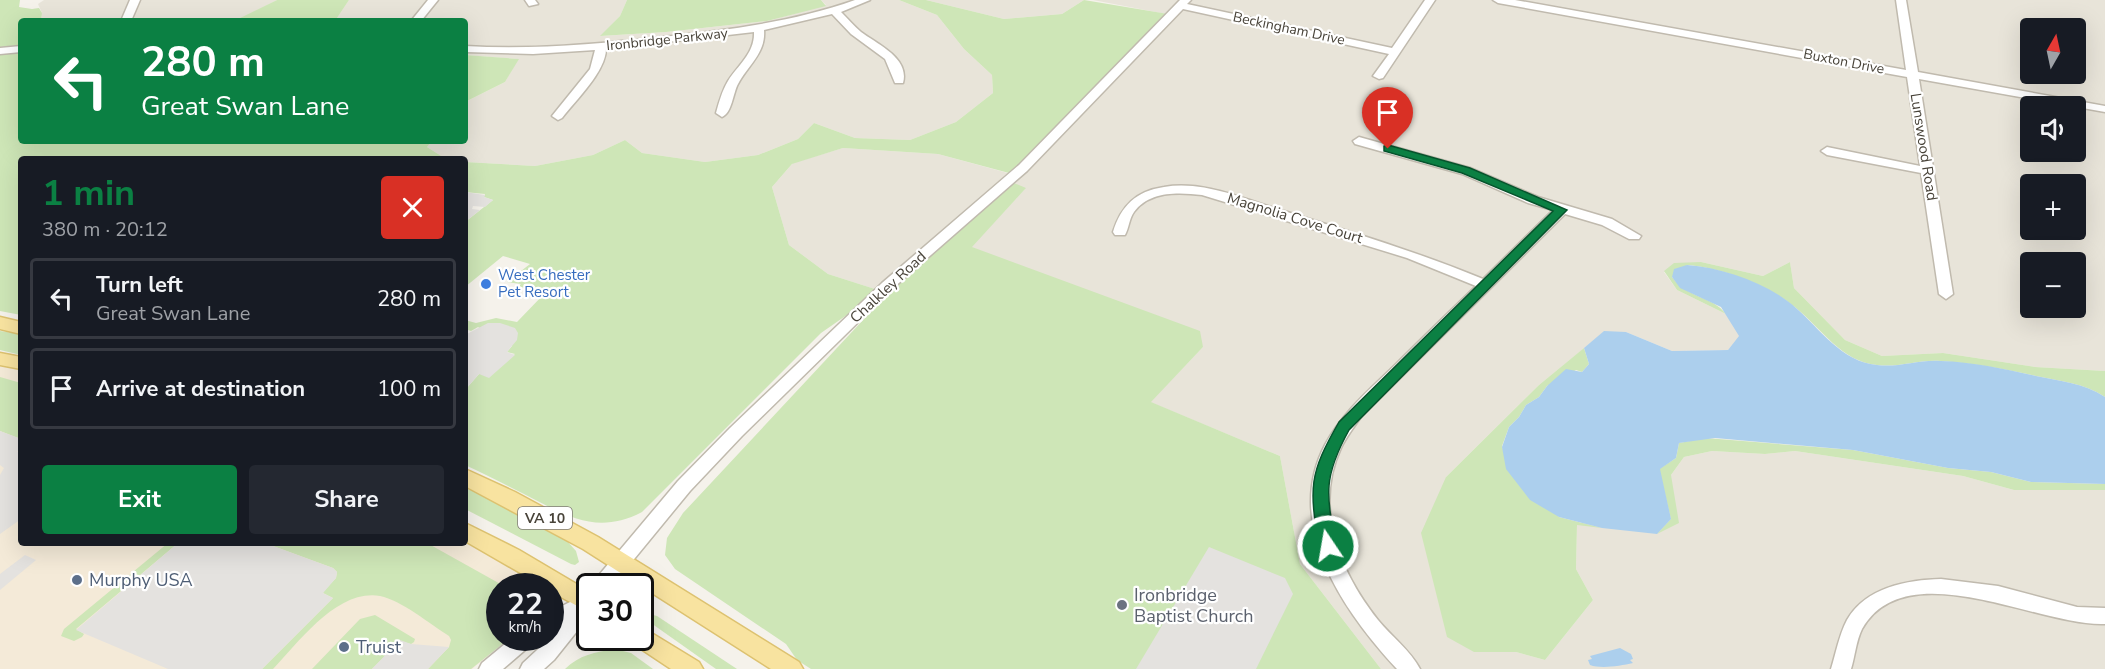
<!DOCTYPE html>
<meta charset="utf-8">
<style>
:root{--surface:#171b24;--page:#242831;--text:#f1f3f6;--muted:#9ea1a6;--line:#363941;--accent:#0b8043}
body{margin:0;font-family:"Nunito Sans",sans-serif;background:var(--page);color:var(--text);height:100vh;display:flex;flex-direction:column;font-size:22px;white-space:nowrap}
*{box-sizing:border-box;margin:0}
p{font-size:20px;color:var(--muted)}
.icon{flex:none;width:33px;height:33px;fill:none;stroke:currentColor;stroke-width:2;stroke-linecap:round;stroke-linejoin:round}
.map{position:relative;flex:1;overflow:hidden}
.sheet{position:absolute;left:18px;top:156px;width:450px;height:390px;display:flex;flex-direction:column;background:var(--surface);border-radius:6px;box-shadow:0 6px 24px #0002}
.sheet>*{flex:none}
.hud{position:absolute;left:18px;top:18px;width:450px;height:126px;border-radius:6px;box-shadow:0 6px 24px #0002;background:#0b8043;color:#fff;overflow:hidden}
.needle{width:39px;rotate:9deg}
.buttons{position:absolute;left:2020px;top:18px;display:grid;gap:12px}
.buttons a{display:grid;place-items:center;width:66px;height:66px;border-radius:6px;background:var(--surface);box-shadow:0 6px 24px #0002;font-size:30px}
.speed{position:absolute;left:486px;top:573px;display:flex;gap:12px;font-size:30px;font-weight:700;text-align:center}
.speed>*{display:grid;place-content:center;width:78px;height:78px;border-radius:50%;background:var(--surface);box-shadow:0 6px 24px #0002;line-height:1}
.speed small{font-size:15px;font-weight:400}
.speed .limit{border:3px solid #111;border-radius:9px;background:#fff;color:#111}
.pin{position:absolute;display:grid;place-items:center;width:51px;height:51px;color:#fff;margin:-62px -26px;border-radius:50% 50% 50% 0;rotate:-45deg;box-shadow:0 0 6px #0007}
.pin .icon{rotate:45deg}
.me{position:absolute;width:66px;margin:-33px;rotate:348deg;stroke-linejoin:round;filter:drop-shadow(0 0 4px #0008)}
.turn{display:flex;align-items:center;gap:21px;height:126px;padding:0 24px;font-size:27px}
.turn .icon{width:78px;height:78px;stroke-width:2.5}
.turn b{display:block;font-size:42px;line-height:51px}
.round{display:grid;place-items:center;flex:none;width:63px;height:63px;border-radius:6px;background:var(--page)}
.head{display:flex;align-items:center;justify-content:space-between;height:102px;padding:0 24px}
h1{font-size:36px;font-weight:700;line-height:45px;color:var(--accent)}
.cta{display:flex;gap:12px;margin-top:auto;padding:12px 24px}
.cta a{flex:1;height:69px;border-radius:6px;background:var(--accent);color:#fff;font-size:24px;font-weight:700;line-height:69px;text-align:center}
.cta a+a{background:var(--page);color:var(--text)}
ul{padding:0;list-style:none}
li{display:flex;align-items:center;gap:18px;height:81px;margin:0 12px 9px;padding:0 12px;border:3px solid var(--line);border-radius:6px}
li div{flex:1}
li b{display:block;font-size:22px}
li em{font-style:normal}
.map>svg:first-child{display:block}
.residential{fill:#e8e4d9;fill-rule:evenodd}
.commercial{fill:#f4ead8}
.green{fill:#cee6b7}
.parking{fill:#e4e2df}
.water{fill:#accfed}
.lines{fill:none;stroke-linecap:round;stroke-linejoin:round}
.minor-casing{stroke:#c0baae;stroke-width:3}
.major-casing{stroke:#ddc270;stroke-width:3}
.minor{fill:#fff;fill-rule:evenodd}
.major{fill:#f8e3a0;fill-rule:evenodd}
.route{fill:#0b8043;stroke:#07532c;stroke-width:1.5}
.shop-dot{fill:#3f7fe0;stroke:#fff;stroke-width:2}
.service-dot{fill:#5c6f8a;stroke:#fff;stroke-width:2}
.worship-dot{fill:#6b7280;stroke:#fff;stroke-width:2}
.labels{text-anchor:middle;stroke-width:4.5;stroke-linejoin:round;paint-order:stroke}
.far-street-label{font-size:14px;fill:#484339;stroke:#fff}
.shield{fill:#fff;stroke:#7f7b74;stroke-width:1.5}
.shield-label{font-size:14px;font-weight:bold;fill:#484339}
.street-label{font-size:15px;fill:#484339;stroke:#fff}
.shop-label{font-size:15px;fill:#366cbe;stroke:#fff;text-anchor:start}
.near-service-label{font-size:18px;fill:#4e5e75;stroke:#fff;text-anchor:start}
.near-worship-label{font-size:18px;fill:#5b616d;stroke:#fff;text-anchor:start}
</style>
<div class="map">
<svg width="2105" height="669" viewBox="0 0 2105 669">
<rect width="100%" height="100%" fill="#f5f2eb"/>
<g class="residential">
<polygon points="44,0 277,0 236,21 284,21 41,21 42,13 38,4"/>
<polygon points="349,0 627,0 620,16 601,36 666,32 767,21 826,5 821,0 899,0 937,15 964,49 992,75 993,93 956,122 910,140 855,138 814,123 798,139 758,155 705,162 642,153 625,140 593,155 535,166 465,162 465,159 446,159 427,147 432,141 465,141 465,102 505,82 518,59 465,55 465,21 335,21"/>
<polygon points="926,0 1084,0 1062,14 1004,19"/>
<polygon points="1093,0 1185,0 1171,15"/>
<path d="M1188,0h917v371l-70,-4 -92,-14 -61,3 -37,-16 -51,-52 -4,-26 -27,14 -62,-14 -37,10 13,18 49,24 14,22 -12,14 -56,1 -46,-19h-22l-65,53 -93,92 29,175h41l29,8 48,-60 -17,-31 1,-44 94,-50 13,-18 28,-6 53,3 30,-3 168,25 51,14h91v179h-724l-81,-105 -20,-108 -130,-54 53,-55 -232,-100 54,-58 -15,-8zM2031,28h45v46h-45zM2031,106h45v46h-45zM2031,184h45v46h-45zM2031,262h45v46h-45z"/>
<polygon points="843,148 938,154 1015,175 881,291 828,274 789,245 772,187 793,163"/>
</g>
<polygon class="commercial" points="0,360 21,364 21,543 465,543 465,533 511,556 529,586 500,586 500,638 510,638 472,669 0,669"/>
<g class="green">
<polygon points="0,0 20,0 19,7 32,9 39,8 42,13 41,21 21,21 21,45 0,47"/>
<polygon points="277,0 349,0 335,21 234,21"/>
<polygon points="627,0 821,0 826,6 767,21 666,32 600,36 620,16"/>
<path d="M899,0h27l78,19 58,-5 22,-14 84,14 -108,113 -51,46 -71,-19 -95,-6 -51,16 -20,23 17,58 39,29 50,16 -24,20 -33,23 -179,179c-46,24 -77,3 -118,-18 -20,-10 -39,-20 -59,-29v-75l14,-16 36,-20 -8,-2 5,-6 -34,-19 -7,4 -6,-2v-9l11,3 20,-5 21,4 26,-27 -24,-9 2,-2 -14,-2 23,-18 -27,-8 -38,31v-65l28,-22 -9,-3 1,-3 -20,-2v-30l70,4 58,-11 32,-15 17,13 63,9 53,-7 40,-16 16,-16 41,15 55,2 46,-18 37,-29 -1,-18 -28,-26 -27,-34z"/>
<polygon points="21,53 21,141 432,141 427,147 446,159 21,159 21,315 0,311 0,54"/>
<polygon points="465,55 519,59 505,82 465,102"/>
<polygon points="1014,183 1026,188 972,247 1200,331 1203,347 1151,402 1280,456 1300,564 1381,669 811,669 797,660 786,644 675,569 665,555 667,538 683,513 864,319 899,284"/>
<path d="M1701,262l62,14 27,-14 4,26 51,52 37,16 61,-3 92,14 70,4v26c-21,-14 -45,-16 -69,-21 -31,-7 -63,-13 -95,-15 -21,-2 -43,7 -64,4 -35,-3 -56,-37 -81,-57 -27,-23 -74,-40 -109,-43l-15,12c16,22 39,18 54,37l-49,-24 -13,-19 10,-8z"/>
<polygon points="0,331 21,334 21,355 0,350"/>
<polygon points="1584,348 1589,364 1582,372 1576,370 1547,386 1539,397 1526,405 1519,417 1509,427 1502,446 1504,453 1559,517 1602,528 1577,525 1576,569 1593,600 1545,660 1516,652 1474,652 1447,637 1421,533 1446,477 1539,385"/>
<polygon points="0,377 21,383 21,439 0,431"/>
<polygon points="1706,438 1853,450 1948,468 1991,472 2031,482 2105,484 2105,490 2014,490 1963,476 1795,451 1765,454 1712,451 1684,457 1671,475 1679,523 1657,534 1671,519 1659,469 1676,458 1679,443"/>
<polygon points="465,485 567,541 576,551 579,562 575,565 571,564 465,509"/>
<polygon points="168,543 178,543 76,629 84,634 82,637 74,641 61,636 64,629"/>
<path d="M265,543h162l77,43h-4v52h10l-39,31h-43l21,-22 2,-7 -2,-4c-19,-12 -48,-36 -69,-40 -43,-7 -81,46 -107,73h-11l71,-71 -10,-5 1,-2 12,-13 1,-6 -4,-4z"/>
<polygon points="646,613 657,616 737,669 716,669 641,616 641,614"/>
<polygon points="375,615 415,639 414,642 411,644 400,641 372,669 312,669 360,619"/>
<path d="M615,649l16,4 22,16h-88c14,-14 30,-17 50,-20z"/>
</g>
<g class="parking">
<polygon points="465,192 485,195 484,197 493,200 485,207 473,206 472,209 480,210 465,222"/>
<polygon points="488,323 500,323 515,328 518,333 517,340 507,352 515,355 489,378 479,374 465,390 465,335"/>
<polygon points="0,431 21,439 21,448 17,452 21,452 21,519 0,534 0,475 4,468 0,465"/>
<polygon points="178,543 265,543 333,568 337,572 336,578 323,593 333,598 262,669 168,669 76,630"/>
<polygon points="1209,547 1285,578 1293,594 1256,669 1136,669"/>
<polygon points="25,555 36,560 0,590 0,574"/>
<polygon points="400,640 411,644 449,647 428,669 372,669"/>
</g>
<g class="water">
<path d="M1687,265c37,3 81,18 109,43 24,21 46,54 81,57 21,3 43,-6 64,-4 32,1 64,8 95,15 24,5 48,7 69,21v87l-74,-2 -40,-10 -43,-4 -95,-18 -138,-12 -36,5 -3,15 -16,11 11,50 -14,15 -55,-6 -43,-11 -29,-17 -24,-31 -4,-22 7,-20 10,-10 7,-12 13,-8 8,-11 19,-17 16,3 7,-8 -5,-16 20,-17 22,1 46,19 56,-1 11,-14 -18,-29 -41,-19 -8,-11 2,-8z"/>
<path d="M1620,648l11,6 2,5 -3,1 3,3c-13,3 -32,6 -43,2l-2,-5 4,-1 -2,-3z"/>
</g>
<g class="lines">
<g class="minor-casing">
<g id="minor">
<polygon points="130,0 140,0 131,21 121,21"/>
<polygon points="428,0 438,0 421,21 411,21"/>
<polygon points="525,0 535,0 538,4 529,6"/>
<path d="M855,0h15l-29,12c6,6 13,14 20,20 16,12 49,26 42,51h-8l-10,-24 -34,-25 -19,-20 -68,16c2,23 -16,35 -26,54 -5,9 -6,29 -16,33l-6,-4c3,-11 6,-22 12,-32 10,-16 27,-28 26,-49l-148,17c0,22 -30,51 -44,69l-4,2 -6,-4 38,-47 5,-19 -62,4 -68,-2v-6c66,4 131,-2 197,-9 66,-7 131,-15 193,-37z"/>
<polygon points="1180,0 1191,0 1187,4 1392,48 1425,0 1435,0 1383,78 1379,79 1373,76 1389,54 1183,9 1027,171 892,289 742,436 690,491 612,586 592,586 594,581 678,481 730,428 882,283 1019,165"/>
<polygon points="1493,0 1515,0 1906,70 1896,0 1906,0 1918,72 2105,106 2105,112 1919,79 1953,294 1946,299 1939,294 1921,173 1827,155 1821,151 1827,147 1920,166 1907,77 1498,3"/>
<polygon points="21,46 21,52 0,54 0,48"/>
<path d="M1359,137l111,31 68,29 74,22 29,17 -2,3h-10l-27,-14 -37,-11 -204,203c-7,10 -15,20 -20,31 -28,60 -1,124 37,172 13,16 33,31 42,49h-23c-53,-57 -114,-144 -72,-224 17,-32 44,-55 69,-79 27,-27 54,-53 82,-80l-69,-28 -205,-63c-24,-3 -53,-4 -68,17 -5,7 -5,16 -9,23h-10l-2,-3c8,-26 23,-41 51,-45 40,-7 82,13 120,24 67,21 134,41 199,68l70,-69 -25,-7 -66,-29 -107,-30 -2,-3z"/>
<path d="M1941,579l57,7 79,21 28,1v16c-65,3 -199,-73 -243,5 -6,12 -7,27 -11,40h-20c5,-16 8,-34 16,-49 19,-33 60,-40 94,-41z"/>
<polygon points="590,592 590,615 554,660 544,669 520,669 523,663 550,638 556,628 550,630 550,612"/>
<polygon points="512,638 535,638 532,644 503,669 479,669 482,663"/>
</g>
</g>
<g class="major-casing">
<g id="major">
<polygon points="0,317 21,322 21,334 0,329"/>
<polygon points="0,353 21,357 21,369 0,365"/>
<polygon points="465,469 515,492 598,537 799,662 803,669 771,669 583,549 465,486"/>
<polygon points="465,523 519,550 590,592 590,613 550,591 550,586 543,586 465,541"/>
<polygon points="640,626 699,662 703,669 671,669 632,643 629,638 640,638"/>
</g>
</g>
<use href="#minor" class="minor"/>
<use href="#major" class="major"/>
</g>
<path class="route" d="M1388,145l82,23 97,42 -218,220c-26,47 -23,63 -13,116l-3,4 -5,2 -6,-2 -3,-4c-10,-59 -10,-72 20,-124l214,-211 -91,-38 -78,-22v-5z"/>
<circle class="shop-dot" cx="486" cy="284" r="6"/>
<g class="service-dot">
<circle cx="77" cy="580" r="6"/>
<circle cx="344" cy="647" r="6"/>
</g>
<circle class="worship-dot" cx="1122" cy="605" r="6"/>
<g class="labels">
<g class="far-street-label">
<text transform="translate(1289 28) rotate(12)" y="5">Beckingham Drive</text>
<text transform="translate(667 39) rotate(-6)" y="5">Ironbridge Parkway</text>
<text transform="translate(1844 61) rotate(11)" y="5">Buxton Drive</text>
</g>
<rect class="shield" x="518" y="507" width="54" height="22" rx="4.5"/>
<g class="shield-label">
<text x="545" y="523">VA 10</text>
</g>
<g class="street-label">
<text transform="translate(1924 147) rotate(81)" y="5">Lunswood Road</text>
<text transform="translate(1295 218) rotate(17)" y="5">Magnolia Cove Court</text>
<text transform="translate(888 287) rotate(-43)" y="5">Chalkley Road</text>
</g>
<g class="shop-label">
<text x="498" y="280">West Chester<tspan x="498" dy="17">Pet Resort</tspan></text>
</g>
<g class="near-service-label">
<text x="89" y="586">Murphy USA</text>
<text x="356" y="653">Truist</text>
</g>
<g class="near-worship-label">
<text x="1134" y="601">Ironbridge<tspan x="1134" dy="21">Baptist Church</tspan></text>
</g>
</g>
</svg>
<div class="buttons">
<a><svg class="needle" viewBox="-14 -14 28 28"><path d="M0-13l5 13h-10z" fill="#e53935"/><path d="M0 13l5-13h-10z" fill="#9ea1a6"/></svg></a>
<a><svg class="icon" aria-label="sound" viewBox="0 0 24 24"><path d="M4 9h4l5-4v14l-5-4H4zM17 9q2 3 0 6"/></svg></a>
<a>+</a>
<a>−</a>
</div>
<div class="speed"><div>22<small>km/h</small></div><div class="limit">30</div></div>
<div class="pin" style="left:1388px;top:149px;background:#d93025"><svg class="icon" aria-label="arrive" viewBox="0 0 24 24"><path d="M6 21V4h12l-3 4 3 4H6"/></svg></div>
<svg class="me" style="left:1328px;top:546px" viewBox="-20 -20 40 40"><circle r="17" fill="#0b8043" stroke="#fff" stroke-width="3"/><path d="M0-11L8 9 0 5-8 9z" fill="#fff"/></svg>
<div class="hud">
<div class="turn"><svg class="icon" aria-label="left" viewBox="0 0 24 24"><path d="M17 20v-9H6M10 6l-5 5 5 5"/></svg><div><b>280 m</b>Great Swan Lane</div></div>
</div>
<section class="sheet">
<div class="head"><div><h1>1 min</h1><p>380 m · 20:12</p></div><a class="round" style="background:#d93025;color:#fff"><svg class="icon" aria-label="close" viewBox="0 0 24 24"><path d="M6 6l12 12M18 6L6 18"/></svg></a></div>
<ul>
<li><svg class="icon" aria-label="left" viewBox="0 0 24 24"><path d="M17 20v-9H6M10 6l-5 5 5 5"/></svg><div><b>Turn left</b><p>Great Swan Lane</p></div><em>280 m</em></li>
<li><svg class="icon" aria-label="arrive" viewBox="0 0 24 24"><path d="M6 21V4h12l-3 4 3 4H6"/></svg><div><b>Arrive at destination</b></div><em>100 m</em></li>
</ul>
<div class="cta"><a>Exit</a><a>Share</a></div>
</section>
</div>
